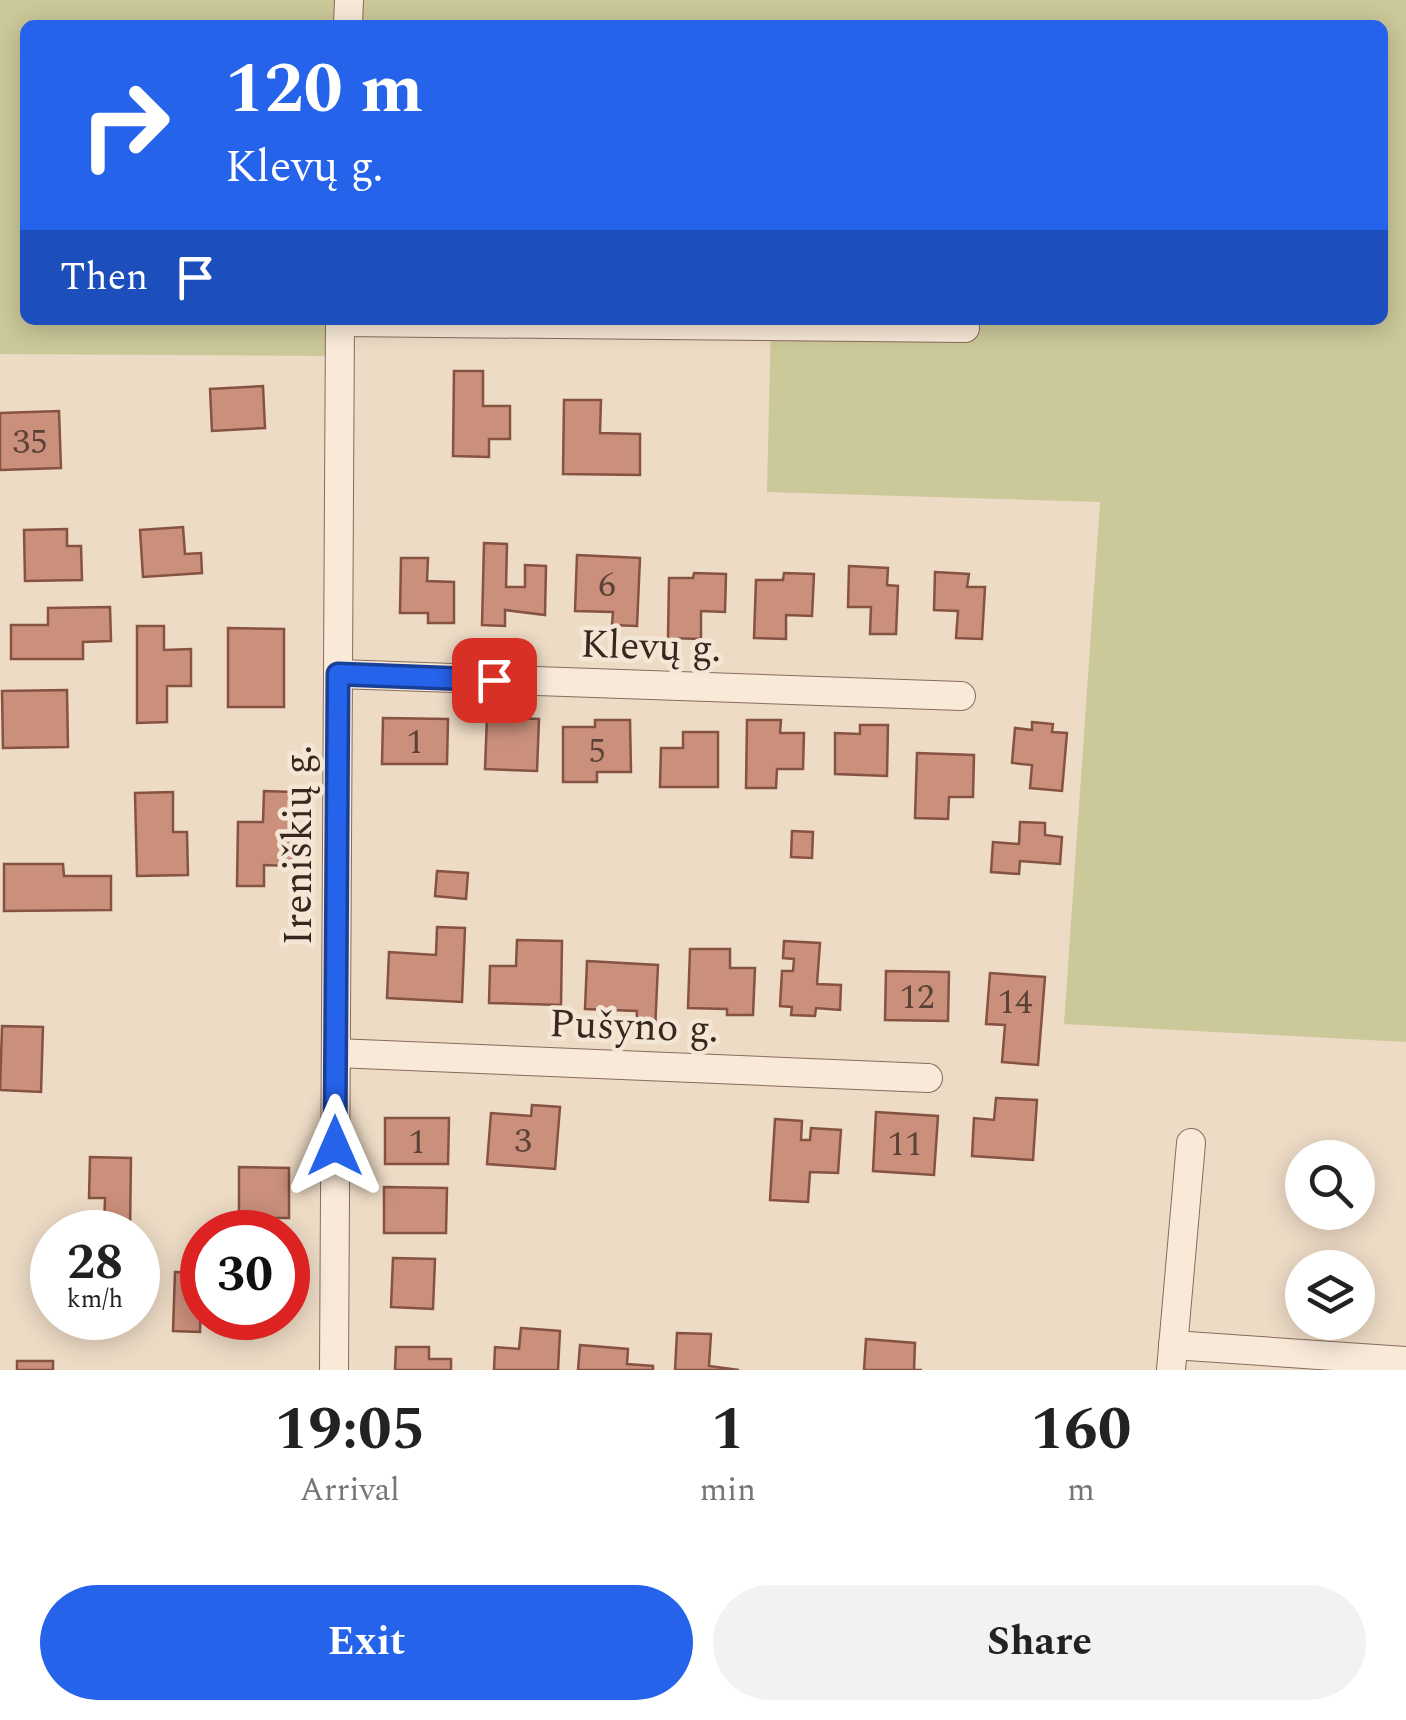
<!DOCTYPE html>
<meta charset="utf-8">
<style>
:root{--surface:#fff;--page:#f2f2f2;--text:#222;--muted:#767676;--accent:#2563eb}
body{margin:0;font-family:Spectral,serif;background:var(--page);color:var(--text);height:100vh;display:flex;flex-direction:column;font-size:38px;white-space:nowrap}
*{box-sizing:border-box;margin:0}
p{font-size:32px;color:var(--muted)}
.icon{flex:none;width:55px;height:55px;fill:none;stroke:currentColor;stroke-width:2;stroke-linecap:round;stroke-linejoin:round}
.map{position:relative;height:1370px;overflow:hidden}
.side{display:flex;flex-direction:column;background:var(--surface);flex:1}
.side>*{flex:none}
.hud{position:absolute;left:20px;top:20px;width:1368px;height:305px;border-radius:15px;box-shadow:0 5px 25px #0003;background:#2563eb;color:#fff;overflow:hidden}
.controls{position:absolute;left:1285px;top:1140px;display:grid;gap:20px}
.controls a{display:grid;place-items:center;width:90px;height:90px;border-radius:50%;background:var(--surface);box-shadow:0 5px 25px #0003;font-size:50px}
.speed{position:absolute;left:30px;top:1210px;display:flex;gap:20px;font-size:50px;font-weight:700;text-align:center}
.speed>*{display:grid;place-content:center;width:130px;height:130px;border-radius:50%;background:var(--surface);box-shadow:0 5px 25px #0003;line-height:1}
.speed small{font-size:25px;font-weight:400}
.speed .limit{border:15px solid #d22;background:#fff;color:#111}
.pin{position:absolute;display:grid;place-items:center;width:85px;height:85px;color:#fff;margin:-42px;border-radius:20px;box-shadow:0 5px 15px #0006}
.me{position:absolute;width:110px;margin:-55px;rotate:0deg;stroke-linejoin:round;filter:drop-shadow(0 0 8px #0008)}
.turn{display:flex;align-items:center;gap:35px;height:210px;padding:0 40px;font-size:45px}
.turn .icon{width:130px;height:130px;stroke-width:2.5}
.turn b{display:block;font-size:70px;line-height:85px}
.then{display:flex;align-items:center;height:95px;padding:0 40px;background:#0003;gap:20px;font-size:38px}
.eta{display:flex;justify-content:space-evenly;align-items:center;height:170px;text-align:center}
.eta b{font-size:60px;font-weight:700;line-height:70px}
.button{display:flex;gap:20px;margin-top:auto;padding:20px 40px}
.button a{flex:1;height:115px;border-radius:60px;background:var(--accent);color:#fff;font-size:40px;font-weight:700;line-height:115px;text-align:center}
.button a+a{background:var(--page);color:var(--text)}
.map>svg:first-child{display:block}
.green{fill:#cbc899}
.building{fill:#ca907c;stroke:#865242;stroke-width:2.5}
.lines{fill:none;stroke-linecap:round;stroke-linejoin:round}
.minor-casing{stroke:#876c5c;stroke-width:30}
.minor{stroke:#f8e9d8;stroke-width:28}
.route-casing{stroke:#184099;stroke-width:25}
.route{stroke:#2563eb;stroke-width:18}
.labels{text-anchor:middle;stroke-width:9;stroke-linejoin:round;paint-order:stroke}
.number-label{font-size:35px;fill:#5c4136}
.street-label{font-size:40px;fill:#38271f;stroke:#f4e6d5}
</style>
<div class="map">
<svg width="1406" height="1370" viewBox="0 0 1406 1370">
<rect width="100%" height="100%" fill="#eddbc5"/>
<g class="green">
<polygon points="0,0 338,0 337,25 25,25 25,320 333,320 333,356 0,354"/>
<polygon points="358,0 1406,0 1406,1042 1064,1024 1100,502 767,492 771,320 1382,320 1382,25 357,25"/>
</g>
<g class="building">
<polygon points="454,371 483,371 483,406 510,406 510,439 489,439 489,457 453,456"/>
<polygon points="263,386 265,428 212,431 210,389"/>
<polygon points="564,400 601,400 600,433 640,434 640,475 563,474"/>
<polygon points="59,411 61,468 0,470 0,413"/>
<polygon points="183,527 185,554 201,553 202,573 143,577 140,530"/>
<polygon points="67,529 67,546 81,546 82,580 25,581 24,530"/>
<polygon points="484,543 507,544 506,587 525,587 525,565 546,566 545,615 505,610 505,626 482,625"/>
<polygon points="577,555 640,558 637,626 612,625 613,612 575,611"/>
<polygon points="401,558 428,558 427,581 454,582 454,623 428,623 428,613 400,613"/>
<polygon points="849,566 888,568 887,585 898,586 896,634 870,634 871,607 848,607"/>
<polygon points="935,572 969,574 967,587 985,587 982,639 956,638 958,611 934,610"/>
<polygon points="694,573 726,574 725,612 701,611 701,639 668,638 669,578 693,578"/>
<polygon points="784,573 814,574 812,616 786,615 786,639 754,638 756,580 783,580"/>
<polygon points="110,607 111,641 83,642 83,659 11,659 11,625 48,625 48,608"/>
<polygon points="137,626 164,626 164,650 191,649 191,686 167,686 167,722 137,723"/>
<polygon points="228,628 284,629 284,707 228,707"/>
<polygon points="67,690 68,747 3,748 2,691"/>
<polygon points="487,717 539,719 537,771 485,769"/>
<polygon points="383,718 448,719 447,764 382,764"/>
<polygon points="595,720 630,720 631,772 597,772 597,782 563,782 563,727 595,727"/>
<polygon points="747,720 781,720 780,733 804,733 803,769 777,769 776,788 746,788"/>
<polygon points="1032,722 1053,724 1052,732 1067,733 1062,791 1030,788 1032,765 1012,763 1015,728 1032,730"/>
<polygon points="860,725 888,725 887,776 835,774 835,733 860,734"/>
<polygon points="683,732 718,732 718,787 660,787 661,748 683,748"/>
<polygon points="917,753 974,755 973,797 949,797 948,819 915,818"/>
<polygon points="264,791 293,792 292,866 264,865 264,886 237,886 238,822 263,822"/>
<polygon points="173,792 173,832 187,832 188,875 137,876 135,793"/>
<polygon points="1020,822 1045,823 1045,835 1062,837 1060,864 1020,861 1019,874 991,872 993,842 1019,844"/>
<polygon points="792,831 813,832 812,858 791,857"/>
<polygon points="4,864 63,864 64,876 111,876 111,910 4,911"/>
<polygon points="437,871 468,873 466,899 435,896"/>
<polygon points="437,927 465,928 462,1002 387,998 389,952 436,955"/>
<polygon points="517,940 562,941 561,1005 489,1003 490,966 516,966"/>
<polygon points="784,941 820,943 817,984 841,985 840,1010 816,1008 815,1016 791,1015 792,1007 780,1006 782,971 793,971 794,959 783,958"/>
<polygon points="690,949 730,949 730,968 755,968 753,1015 727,1015 727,1009 688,1008"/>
<polygon points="587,961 658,965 655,1031 636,1031 637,1011 585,1009"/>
<polygon points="886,971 949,972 948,1021 885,1020"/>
<polygon points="990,973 1045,977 1038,1065 1002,1062 1005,1025 986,1024"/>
<polygon points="2,1026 43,1027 41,1092 0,1090"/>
<polygon points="996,1098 1037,1100 1033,1160 972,1156 974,1118 994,1120"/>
<polygon points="532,1105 560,1107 555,1169 487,1164 491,1113 531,1116"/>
<polygon points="876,1112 938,1116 934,1175 873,1171"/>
<polygon points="385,1118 449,1118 448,1164 385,1164"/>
<polygon points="775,1119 802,1121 801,1140 810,1140 811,1128 841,1130 838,1173 810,1172 808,1202 770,1200"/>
<polygon points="90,1157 131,1158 130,1230 104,1229 105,1198 89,1198"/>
<polygon points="239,1167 289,1168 289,1218 239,1218"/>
<polygon points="384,1187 447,1188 446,1233 384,1233"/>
<polygon points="393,1258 435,1259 433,1309 391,1307"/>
<polygon points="175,1272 202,1273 200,1332 173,1331"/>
<polygon points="218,1318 279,1318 278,1323 218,1320"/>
<polygon points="521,1328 560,1331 558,1370 494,1370 495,1347 519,1349"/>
<polygon points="677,1333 711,1334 709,1366 739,1370 675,1370"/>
<polygon points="866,1339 915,1343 914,1370 922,1370 864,1370"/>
<polygon points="580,1345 628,1349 627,1364 653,1366 653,1370 578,1370"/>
<polygon points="396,1347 429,1347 429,1359 451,1359 451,1370 395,1370"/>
<rect x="17" y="1361" width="36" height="9"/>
</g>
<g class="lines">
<g class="minor-casing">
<g id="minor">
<polyline points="348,25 349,0"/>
<polyline points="340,322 965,328"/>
<polyline points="338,674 961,696"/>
<polyline points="336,1053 928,1078"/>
<polyline points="1173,1345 1406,1361"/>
<polyline points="334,1370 340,320"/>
<polyline points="1171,1370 1191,1143"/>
</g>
</g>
<use href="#minor" class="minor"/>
</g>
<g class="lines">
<g class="route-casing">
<polyline id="route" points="335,1146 338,674 494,680"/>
</g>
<use href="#route" class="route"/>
</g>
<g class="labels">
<g class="number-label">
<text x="30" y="453">35</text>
<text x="607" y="596">6</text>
<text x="415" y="753">1</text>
<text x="597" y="762">5</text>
<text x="917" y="1008">12</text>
<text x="1015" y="1013">14</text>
<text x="523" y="1152">3</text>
<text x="417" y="1153">1</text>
<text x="905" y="1155">11</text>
</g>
<g class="street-label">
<text transform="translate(651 645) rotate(2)" y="14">Klevų g.</text>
<text transform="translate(297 845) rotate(-90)" y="14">Ireniškių g.</text>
<text transform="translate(634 1025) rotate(2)" y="14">Pušyno g.</text>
</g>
</g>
</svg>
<div class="controls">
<a><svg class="icon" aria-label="search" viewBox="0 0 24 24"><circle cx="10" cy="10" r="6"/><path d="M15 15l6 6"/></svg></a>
<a><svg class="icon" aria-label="layers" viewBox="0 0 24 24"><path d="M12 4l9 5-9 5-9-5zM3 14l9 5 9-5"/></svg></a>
</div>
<div class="speed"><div>28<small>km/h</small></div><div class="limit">30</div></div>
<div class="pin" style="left:494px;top:680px;background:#d93025"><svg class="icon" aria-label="arrive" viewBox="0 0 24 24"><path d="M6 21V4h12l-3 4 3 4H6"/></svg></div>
<svg class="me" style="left:335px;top:1146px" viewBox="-20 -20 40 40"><path d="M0-17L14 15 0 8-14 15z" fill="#2563eb" stroke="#fff" stroke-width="4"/></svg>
<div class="hud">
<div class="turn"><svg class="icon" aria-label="right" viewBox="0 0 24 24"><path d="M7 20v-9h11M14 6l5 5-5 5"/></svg><div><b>120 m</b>Klevų g.</div></div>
<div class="then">Then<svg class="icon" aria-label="arrive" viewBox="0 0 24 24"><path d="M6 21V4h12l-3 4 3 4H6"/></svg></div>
</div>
</div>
<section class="side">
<div class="eta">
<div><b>19:05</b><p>Arrival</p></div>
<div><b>1</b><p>min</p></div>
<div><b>160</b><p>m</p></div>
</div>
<div class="button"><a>Exit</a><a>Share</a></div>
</section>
